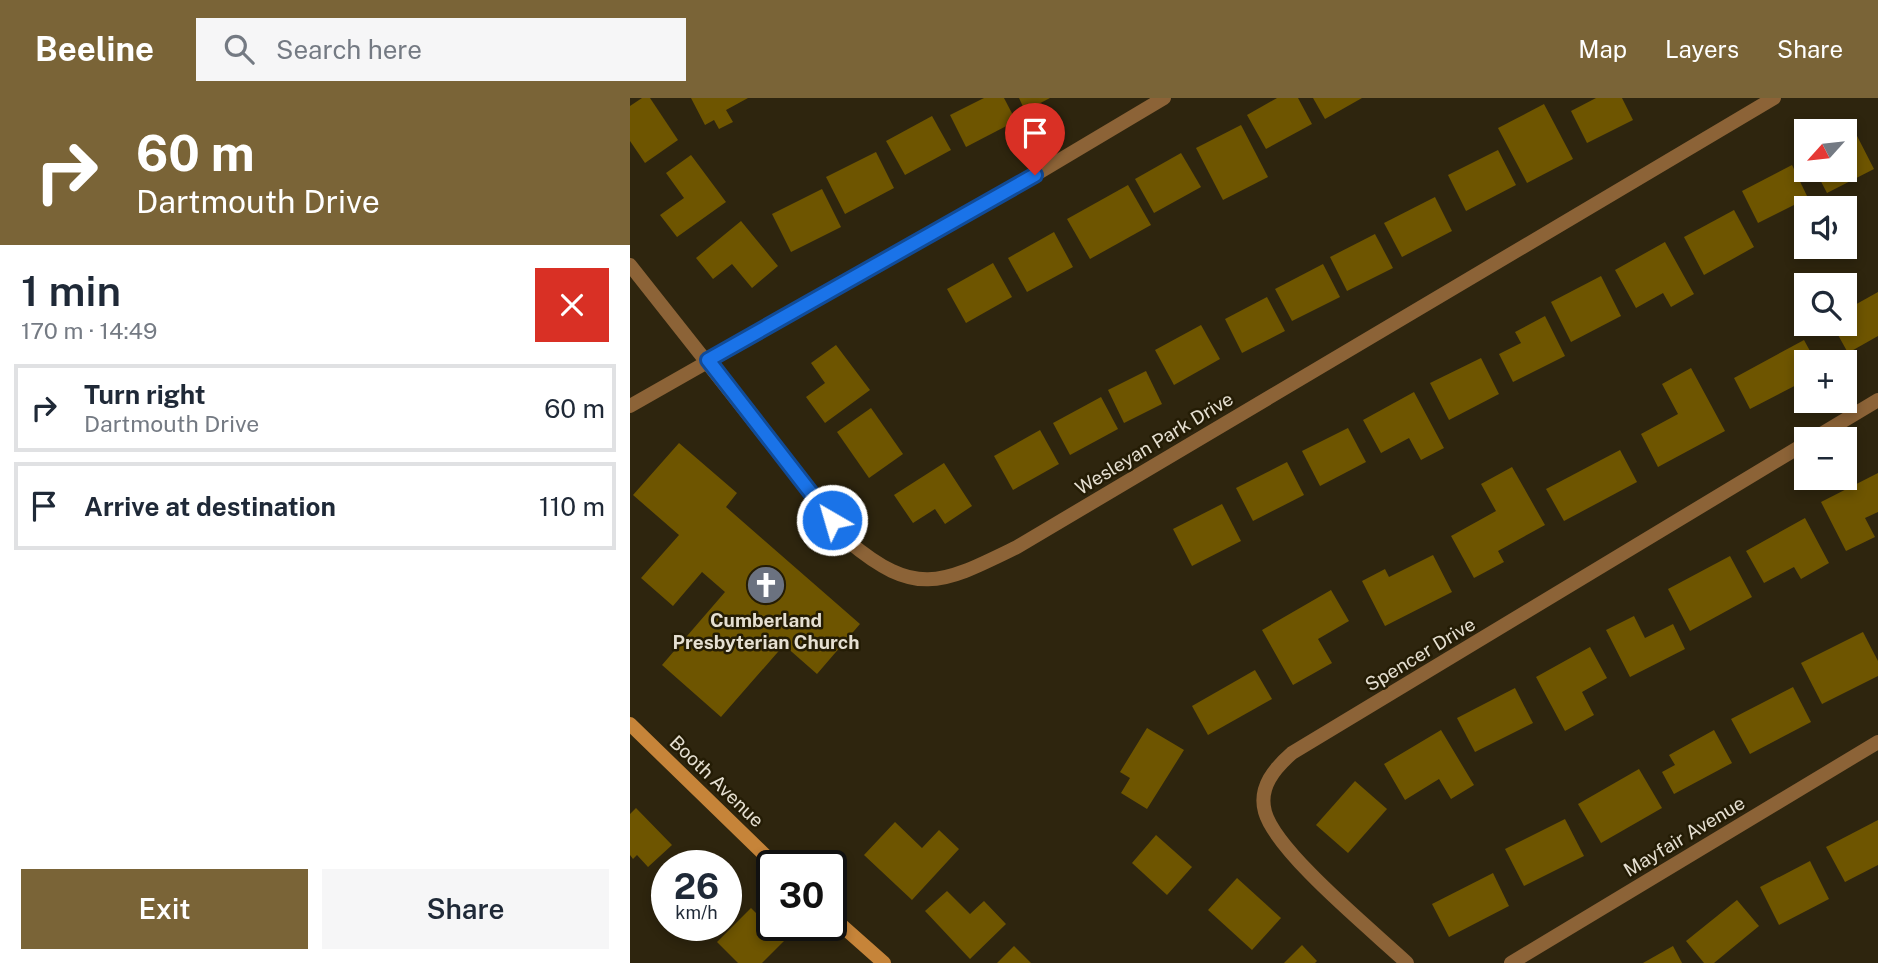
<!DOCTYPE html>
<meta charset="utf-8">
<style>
:root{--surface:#fff;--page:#f6f6f7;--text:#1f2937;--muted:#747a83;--line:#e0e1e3;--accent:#7a6437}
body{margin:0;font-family:"Public Sans",sans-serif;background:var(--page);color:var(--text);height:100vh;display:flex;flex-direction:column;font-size:26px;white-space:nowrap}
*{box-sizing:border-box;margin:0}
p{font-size:23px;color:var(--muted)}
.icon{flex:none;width:38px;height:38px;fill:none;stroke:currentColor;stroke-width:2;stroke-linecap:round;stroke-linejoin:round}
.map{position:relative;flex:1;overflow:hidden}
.panel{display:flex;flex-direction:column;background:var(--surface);width:630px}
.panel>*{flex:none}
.top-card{background:#7a6437;color:#fff;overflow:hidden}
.needle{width:46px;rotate:243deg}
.fabs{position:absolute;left:1164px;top:21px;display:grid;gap:14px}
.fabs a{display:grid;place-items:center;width:63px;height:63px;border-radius:0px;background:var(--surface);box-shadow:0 4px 10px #0003;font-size:35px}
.speed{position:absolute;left:21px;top:752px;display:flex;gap:14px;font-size:35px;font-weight:700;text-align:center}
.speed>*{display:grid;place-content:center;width:91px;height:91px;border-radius:50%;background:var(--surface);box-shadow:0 4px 10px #0003;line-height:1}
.speed small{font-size:18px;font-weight:400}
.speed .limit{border:4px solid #111;border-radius:10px;background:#fff;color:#111}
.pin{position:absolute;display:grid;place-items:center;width:60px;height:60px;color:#fff;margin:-72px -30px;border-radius:50% 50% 50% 0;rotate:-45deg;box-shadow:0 0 7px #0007}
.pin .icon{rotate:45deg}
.me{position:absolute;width:77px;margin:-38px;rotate:322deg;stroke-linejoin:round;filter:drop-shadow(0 0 5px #0008)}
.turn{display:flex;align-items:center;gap:24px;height:147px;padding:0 21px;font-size:32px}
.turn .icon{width:91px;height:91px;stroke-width:2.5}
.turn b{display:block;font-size:49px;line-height:60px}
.round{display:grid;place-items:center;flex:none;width:74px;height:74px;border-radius:0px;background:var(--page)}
.overview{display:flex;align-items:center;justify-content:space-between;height:119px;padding:0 21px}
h1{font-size:42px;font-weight:600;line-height:52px}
.cta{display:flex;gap:14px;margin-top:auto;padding:14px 21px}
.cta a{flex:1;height:80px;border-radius:0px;background:var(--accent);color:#fff;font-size:28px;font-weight:600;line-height:80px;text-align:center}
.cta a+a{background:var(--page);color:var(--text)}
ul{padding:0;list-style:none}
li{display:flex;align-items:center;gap:21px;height:88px;margin:0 14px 10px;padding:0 7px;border:4px solid var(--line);border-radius:0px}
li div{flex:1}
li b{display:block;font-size:26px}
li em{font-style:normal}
header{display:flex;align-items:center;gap:42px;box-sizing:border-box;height:98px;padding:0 35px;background:var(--accent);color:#fff}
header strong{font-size:33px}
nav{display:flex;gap:38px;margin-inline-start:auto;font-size:24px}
.search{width:490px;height:63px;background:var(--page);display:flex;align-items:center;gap:18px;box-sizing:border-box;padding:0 24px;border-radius:0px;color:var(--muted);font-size:26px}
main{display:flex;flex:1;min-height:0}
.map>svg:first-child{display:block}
.building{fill:#6e5500}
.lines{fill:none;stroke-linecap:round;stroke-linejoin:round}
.street{stroke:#8c6337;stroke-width:14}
.secondary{stroke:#c68439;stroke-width:14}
.route-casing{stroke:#114b97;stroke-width:18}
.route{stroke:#1a73e8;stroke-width:12}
.labels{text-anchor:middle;stroke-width:5;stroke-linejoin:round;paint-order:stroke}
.street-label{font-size:19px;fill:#e5dfd1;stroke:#241c05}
.poi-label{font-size:19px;font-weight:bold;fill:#e5dfd1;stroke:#241c05}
</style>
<header>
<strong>Beeline</strong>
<div class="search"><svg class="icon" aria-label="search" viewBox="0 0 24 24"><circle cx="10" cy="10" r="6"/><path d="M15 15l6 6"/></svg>Search here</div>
<nav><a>Map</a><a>Layers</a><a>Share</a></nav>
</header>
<main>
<section class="panel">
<div class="top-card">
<div class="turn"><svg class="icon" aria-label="right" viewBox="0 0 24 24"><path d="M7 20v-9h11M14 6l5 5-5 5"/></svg><div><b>60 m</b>Dartmouth Drive</div></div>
</div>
<div class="overview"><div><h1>1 min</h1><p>170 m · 14:49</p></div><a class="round" style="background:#d93025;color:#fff"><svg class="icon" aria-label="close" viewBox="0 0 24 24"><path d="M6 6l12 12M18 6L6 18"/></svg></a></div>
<ul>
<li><svg class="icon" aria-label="right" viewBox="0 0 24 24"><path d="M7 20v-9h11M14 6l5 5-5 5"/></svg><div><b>Turn right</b><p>Dartmouth Drive</p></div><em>60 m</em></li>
<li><svg class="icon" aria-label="arrive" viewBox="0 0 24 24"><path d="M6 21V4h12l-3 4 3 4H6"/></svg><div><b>Arrive at destination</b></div><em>110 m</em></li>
</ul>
<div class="cta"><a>Exit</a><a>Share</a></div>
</section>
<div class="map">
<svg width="1248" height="865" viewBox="0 0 1248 865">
<rect width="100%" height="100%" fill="#2e250e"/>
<g class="building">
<polygon points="12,0 20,0 48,42 15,65 0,43 0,8"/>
<polygon points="61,0 118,0 96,12 103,24 89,31 84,22 75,27"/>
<polygon points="354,0 374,0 386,23 336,49 320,17"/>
<polygon points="389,0 420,0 395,13"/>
<polygon points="647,0 668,0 682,26 636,51 617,17"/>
<polygon points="683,0 732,0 695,21"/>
<polygon points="966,0 992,0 1003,22 957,45 941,13"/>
<polygon points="914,6 943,61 897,85 868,30"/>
<polygon points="302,18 321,52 275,77 256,43"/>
<polygon points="611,27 638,79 593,102 566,50"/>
<polygon points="1225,34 1244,71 1197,95 1185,72 1214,72 1214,40"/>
<polygon points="868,52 886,87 836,113 818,77"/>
<polygon points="246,54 264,90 215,116 196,79"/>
<polygon points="551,55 571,89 524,115 505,81"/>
<polygon points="61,57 96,104 47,139 30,117 54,100 36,75"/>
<polygon points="1162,67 1178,100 1128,125 1112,93"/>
<polygon points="498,87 521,127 460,161 437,121"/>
<polygon points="192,91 211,129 161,154 142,116"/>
<polygon points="805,99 822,133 772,159 754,125"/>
<polygon points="1104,112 1124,149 1074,177 1054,139"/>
<polygon points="111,123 148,168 122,190 102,166 83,181 66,160"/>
<polygon points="424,134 443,169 397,194 378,160"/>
<polygon points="745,136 763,170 717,193 700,159"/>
<polygon points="1035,144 1064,196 1041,209 1033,195 1006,210 985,172"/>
<polygon points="363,165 382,199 336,225 317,191"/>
<polygon points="693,166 710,199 662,223 645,191"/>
<polygon points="971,178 991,218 941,244 921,204"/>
<polygon points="1248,194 1248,238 1218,255 1202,226 1214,226 1214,213"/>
<polygon points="637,199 655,233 612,255 595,221"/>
<polygon points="915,218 935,258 883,284 869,256 891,245 885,234"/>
<polygon points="571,227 590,261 544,287 525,252"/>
<polygon points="1174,242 1186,264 1176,264 1176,282 1120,311 1104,280"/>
<polygon points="206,247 240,292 195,325 176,299 195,285 181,265"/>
<polygon points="851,260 869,296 819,322 800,285"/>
<polygon points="1061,270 1095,333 1028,369 1011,336 1048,316 1032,286"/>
<polygon points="516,273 532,306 494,325 478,292"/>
<polygon points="784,294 814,350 791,362 779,340 751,355 733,322"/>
<polygon points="471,299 488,331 440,357 423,325"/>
<polygon points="241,310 273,356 239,380 207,334"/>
<polygon points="718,330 736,364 690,388 672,353"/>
<polygon points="410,332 429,366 383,392 364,358"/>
<polygon points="49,345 107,395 96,409 230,526 187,576 154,547 91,619 32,567 95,494 72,474 43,508 11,480 49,437 3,397"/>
<polygon points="990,352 1007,384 934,423 916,391"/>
<polygon points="657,364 674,397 623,423 606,390"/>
<polygon points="314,365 342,408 315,426 305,411 283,425 264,397"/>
<polygon points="882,369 915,427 868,453 874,464 844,480 821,438 866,413 851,386"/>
<polygon points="1248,375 1248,414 1235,420 1245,439 1216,453 1191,404"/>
<polygon points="592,406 611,443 562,468 543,431"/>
<polygon points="1175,420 1199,465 1171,481 1164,469 1134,485 1116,453"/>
<polygon points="803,457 822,494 755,528 732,483 755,471 759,479"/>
<polygon points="1100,458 1122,499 1060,533 1038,491"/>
<polygon points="701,492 719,523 688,541 702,565 663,587 632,532"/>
<polygon points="1004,518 1015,540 1043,526 1055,551 1000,579 976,532"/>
<polygon points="1233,534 1248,563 1248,578 1192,606 1171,565"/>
<polygon points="960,549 977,580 952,594 964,617 935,633 906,579"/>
<polygon points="625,572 642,601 578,637 562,608"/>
<polygon points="1163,589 1181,624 1120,656 1101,621"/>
<polygon points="885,590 903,625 845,654 827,620"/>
<polygon points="517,630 554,652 517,711 491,695 500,680 490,674"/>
<polygon points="811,632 844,687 821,701 809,681 775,702 754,666"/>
<polygon points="1084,632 1102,665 1044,696 1032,674 1045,667 1039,657"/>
<polygon points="1009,671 1032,710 971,745 948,706"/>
<polygon points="725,683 757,711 718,755 686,727"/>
<polygon points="6,710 42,747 18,769 7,757 3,761 0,757 0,716"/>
<polygon points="935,721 954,758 894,788 875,751"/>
<polygon points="1248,722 1248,767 1215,784 1196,749"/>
<polygon points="265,724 292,750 309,732 329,751 282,802 234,757"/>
<polygon points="526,737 562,769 537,797 502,765"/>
<polygon points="1180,763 1199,801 1149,827 1130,789"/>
<polygon points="863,775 879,808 819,839 802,806"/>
<polygon points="607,780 651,820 622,852 578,812"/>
<polygon points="317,793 340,816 354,803 376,826 340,861 295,813"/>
<polygon points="1107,802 1129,828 1084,865 1074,865 1056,843"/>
<polygon points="121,810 154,843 132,865 108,865 87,844"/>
<polygon points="672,847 687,863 685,865 654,865"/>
<polygon points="384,848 401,865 367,865"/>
<polygon points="1043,848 1052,865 1013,865"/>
</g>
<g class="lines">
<g class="street">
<path d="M0,167l218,276c69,58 95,42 169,6l757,-449"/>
<polyline points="0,308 383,90 534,0"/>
<polyline points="1183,341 1248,302"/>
<path d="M777,865c-34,-32 -131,-111 -142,-151 -7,-25 10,-44 27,-59l514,-310"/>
<polyline points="881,865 1248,644"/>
</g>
<g class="secondary">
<polyline points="0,626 146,768"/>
<polyline points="201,818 254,865"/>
</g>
</g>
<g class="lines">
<g class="route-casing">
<polyline id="route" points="202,422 78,262 405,77"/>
</g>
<use href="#route" class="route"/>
</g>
<defs>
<g id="church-disc" transform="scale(2.0125)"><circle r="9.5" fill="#6b7280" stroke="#241c05"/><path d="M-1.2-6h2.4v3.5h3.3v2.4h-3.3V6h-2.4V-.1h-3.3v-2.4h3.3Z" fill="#fff"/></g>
</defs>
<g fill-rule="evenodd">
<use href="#church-disc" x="136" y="487"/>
</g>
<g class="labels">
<g class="street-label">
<text transform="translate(524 345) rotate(-31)" y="7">Wesleyan Park Drive</text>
<text transform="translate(790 556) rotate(-31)" y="7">Spencer Drive</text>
<text transform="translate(87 683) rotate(44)" y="7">Booth Avenue</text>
<text transform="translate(1054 738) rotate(-31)" y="7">Mayfair Avenue</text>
</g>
<g class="poi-label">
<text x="136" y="529">Cumberland<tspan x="136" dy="22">Presbyterian Church</tspan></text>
</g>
</g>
</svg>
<div class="fabs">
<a><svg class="needle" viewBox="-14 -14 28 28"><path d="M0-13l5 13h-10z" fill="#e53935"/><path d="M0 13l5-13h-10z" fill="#747a83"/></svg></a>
<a><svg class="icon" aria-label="sound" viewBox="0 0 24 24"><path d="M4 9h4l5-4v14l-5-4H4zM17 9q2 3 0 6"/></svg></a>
<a><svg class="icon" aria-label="search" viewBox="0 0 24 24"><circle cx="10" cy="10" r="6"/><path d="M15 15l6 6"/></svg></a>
<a>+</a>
<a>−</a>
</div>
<div class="speed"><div>26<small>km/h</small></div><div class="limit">30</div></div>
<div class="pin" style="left:405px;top:77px;background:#d93025"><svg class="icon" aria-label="arrive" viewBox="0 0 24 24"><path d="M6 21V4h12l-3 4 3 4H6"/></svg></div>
<svg class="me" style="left:202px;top:422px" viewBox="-20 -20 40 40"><circle r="17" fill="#1a73e8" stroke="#fff" stroke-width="3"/><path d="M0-11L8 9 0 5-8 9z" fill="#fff"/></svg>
</div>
</main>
